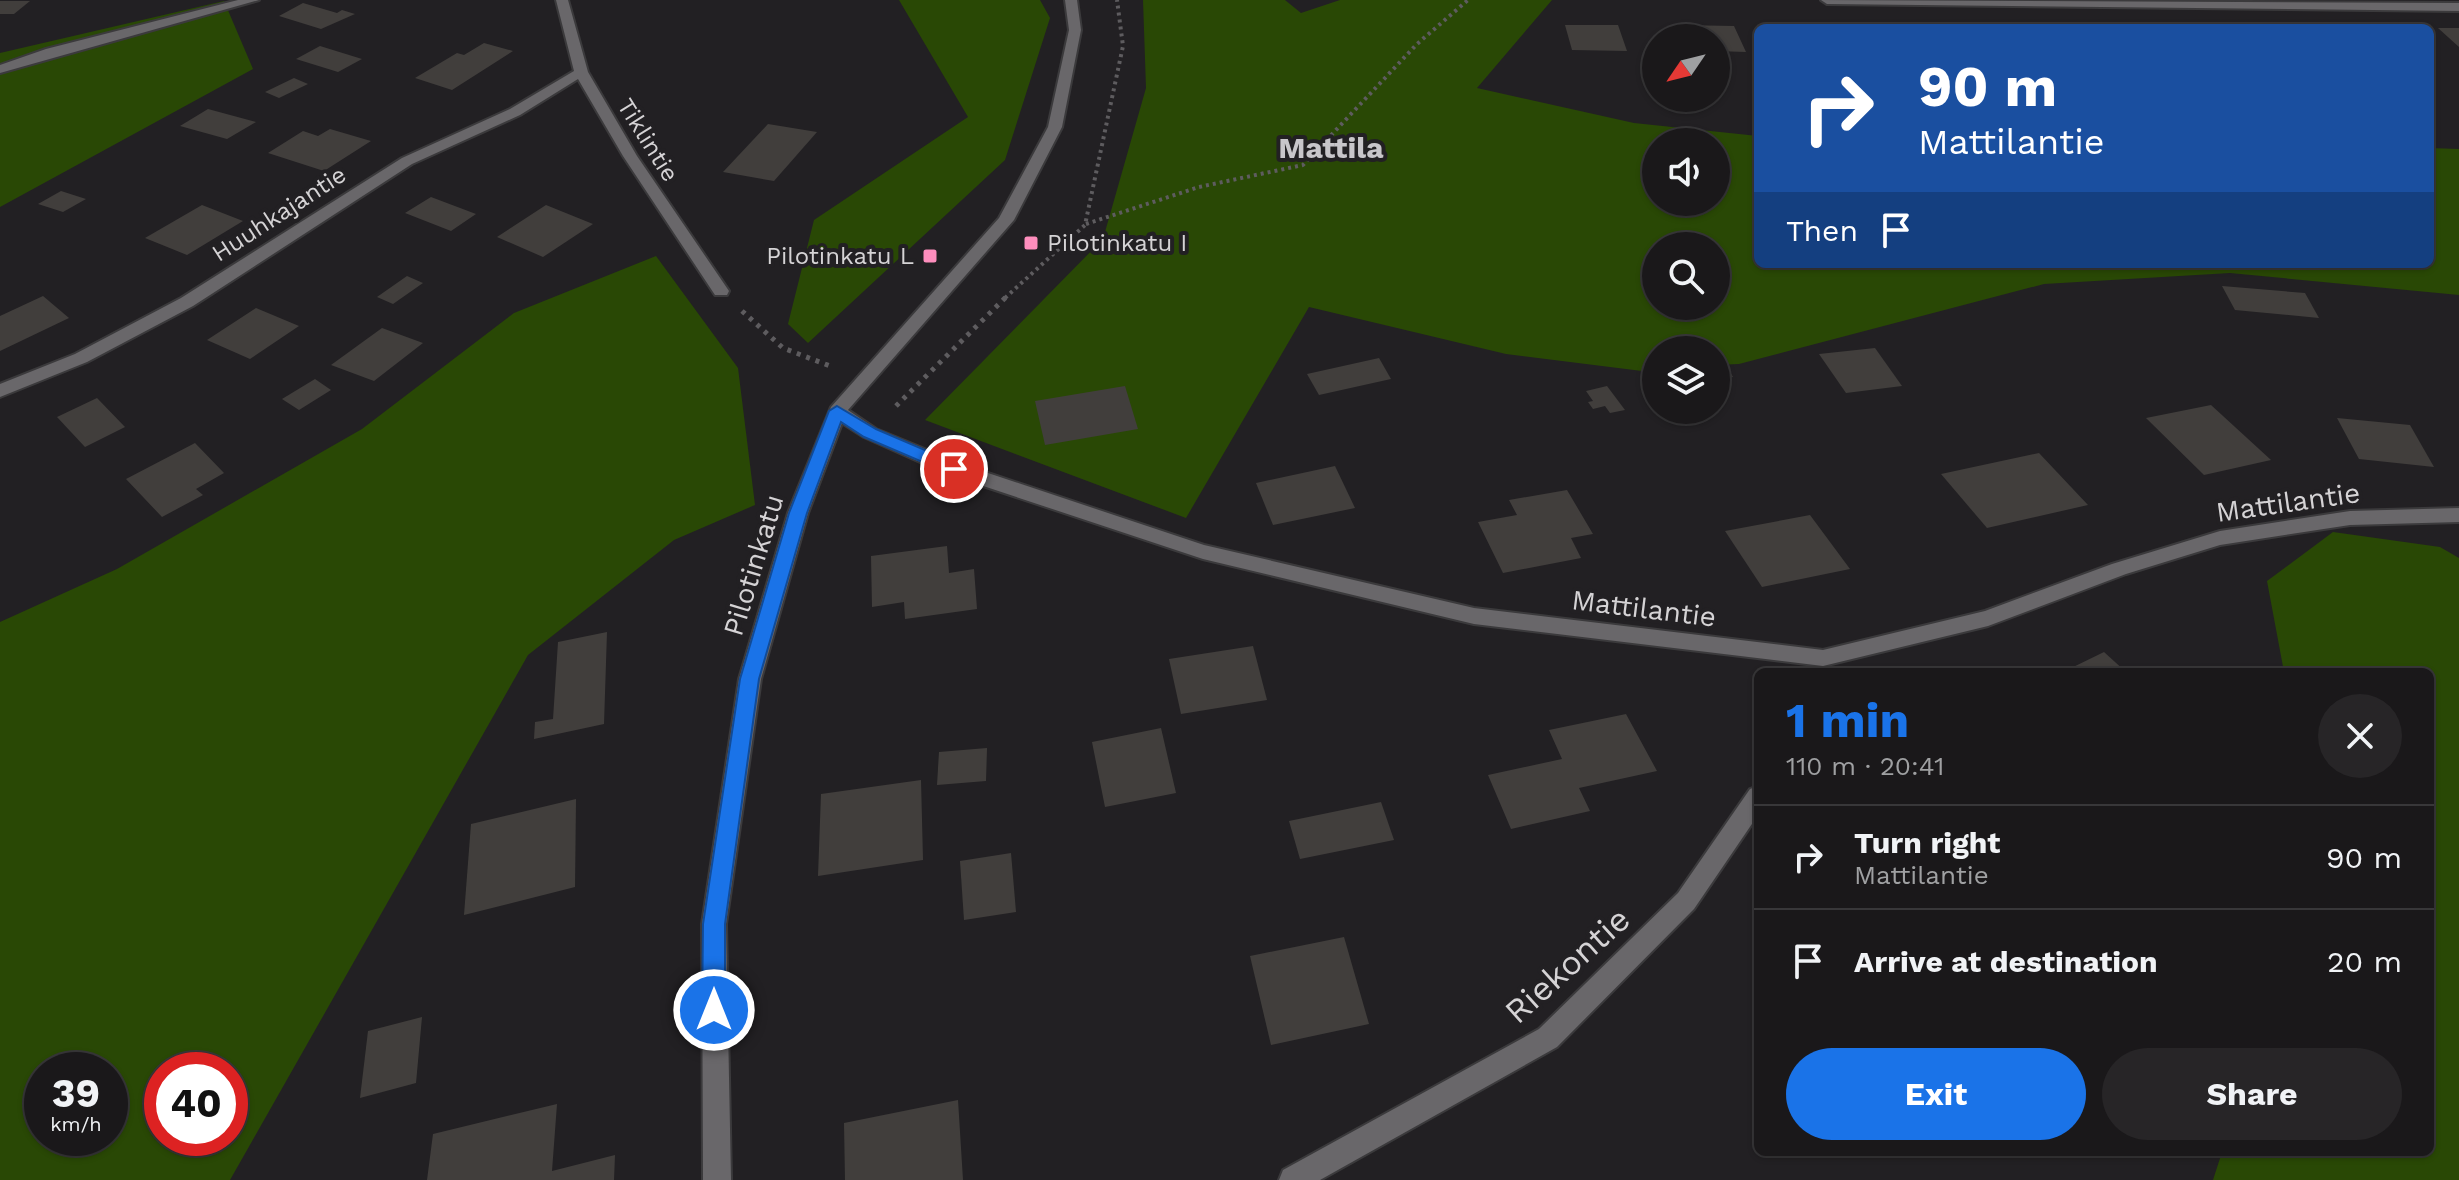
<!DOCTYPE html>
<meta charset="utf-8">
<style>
:root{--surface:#1a181a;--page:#272527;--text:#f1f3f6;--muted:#9fa0a2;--line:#383739;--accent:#1a73e8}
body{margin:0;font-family:"Work Sans",sans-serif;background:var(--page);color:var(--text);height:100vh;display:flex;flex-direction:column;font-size:30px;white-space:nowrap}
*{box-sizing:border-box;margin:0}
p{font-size:26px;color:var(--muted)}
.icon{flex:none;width:44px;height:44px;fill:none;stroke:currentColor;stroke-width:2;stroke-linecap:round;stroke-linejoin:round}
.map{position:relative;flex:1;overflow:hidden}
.side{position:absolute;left:1754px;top:668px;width:680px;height:488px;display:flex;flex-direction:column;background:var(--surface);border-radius:12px;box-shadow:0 2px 6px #0004,0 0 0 2px var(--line)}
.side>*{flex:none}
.hud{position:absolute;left:1754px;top:24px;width:680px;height:244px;border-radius:12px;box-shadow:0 2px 6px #0004,0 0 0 2px var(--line);background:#1a4fa0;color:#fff;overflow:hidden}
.needle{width:52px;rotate:235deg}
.fabs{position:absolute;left:1642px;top:24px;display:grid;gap:16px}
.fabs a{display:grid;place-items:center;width:88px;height:88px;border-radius:50%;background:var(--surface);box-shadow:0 2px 6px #0004,0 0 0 2px var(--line);font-size:40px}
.speed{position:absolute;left:24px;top:1052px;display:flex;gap:16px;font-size:40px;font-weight:700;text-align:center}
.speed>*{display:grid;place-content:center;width:104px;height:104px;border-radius:50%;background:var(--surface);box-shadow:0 2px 6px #0004,0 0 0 2px var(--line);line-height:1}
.speed small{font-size:20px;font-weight:400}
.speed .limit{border:12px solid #d22;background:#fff;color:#111}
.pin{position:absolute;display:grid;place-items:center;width:68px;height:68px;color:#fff;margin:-34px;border:4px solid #fff;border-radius:50%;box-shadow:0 2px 8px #0007}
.me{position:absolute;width:88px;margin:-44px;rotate:0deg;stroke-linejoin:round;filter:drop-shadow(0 0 6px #0008)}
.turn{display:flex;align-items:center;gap:28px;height:168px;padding:0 32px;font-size:36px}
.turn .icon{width:104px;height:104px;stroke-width:2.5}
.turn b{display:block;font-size:56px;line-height:68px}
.then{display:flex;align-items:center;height:76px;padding:0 32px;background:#0003;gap:16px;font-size:30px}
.round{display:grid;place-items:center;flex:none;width:84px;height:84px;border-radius:42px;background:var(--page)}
.headline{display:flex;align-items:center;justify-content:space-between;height:136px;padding:0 32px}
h1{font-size:48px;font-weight:700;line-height:60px;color:var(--accent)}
.cta{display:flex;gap:16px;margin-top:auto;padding:16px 32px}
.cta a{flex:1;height:92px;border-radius:48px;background:var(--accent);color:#fff;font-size:32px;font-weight:700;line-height:92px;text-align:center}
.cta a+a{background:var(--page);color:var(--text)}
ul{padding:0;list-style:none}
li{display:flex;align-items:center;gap:24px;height:104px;padding:0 32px;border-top:2px solid var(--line)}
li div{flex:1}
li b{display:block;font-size:30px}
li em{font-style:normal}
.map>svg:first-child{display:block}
.green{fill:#294805;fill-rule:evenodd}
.building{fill:#413e3c}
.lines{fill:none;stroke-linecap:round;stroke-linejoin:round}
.service-casing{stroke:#3b3a3c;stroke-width:4}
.minor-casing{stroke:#3b3a3c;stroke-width:4}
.tertiary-casing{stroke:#3b3a3c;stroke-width:4}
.path-far1{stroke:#5e5c5f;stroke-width:4;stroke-dasharray:3 4;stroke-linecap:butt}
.path{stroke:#5e5c5f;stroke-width:5;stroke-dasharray:4 6;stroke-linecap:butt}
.service{fill:#69676a;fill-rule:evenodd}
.minor{fill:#69676a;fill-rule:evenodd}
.tertiary{fill:#69676a;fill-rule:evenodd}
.route{fill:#1a73e8;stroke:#114b97;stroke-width:2}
.poi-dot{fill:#fe8ebd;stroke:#222023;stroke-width:3}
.labels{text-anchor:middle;stroke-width:8;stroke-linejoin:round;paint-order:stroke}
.far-street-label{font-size:24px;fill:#d5d3d5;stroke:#222023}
.far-poi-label{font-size:24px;fill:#d5d3d5;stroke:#222023;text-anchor:start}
.street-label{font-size:28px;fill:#d5d3d5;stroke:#222023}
.far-district-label{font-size:30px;font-weight:bold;fill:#c8c6ca;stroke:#222023}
.near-street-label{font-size:34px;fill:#d5d3d5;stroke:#222023}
</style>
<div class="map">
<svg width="2459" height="1180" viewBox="0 0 2459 1180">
<rect width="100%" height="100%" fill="#222023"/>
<g class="green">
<polygon points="899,0 1040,0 1050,18 1005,160 808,343 788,324 814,220 968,117"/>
<path d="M1143,0h142l16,13 39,-13h212l-75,88 157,35 124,13v128h672v-116l29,1v146l-229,-22 -186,11 -305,80 -23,1v-15h-60v20l-14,1 -136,-17 -197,-47 -123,211 -261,-98 178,-181 43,-151zM1656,142h60v60h-60zM1656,246h60v60h-60z"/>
<polygon points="224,1 253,69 0,207 0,53"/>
<path d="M656,256l82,112 17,137 -81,35 -146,115 -298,525h-230v-558l117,-53 245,-140 152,-116zM42,1070h68v68h-68zM162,1070h68v68h-68z"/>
<polygon points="2333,532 2440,547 2459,558 2459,1180 2213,1180 2222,1152 2430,1152 2430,672 2284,672 2267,581"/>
</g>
<g class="building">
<polygon points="0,1 30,1 14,14 0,14"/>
<polygon points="303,3 337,13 342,10 355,14 321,29 279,16"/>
<polygon points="1795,22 1850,23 1853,28 1798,28"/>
<polygon points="2154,23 2227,25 2227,28 2158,28"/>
<polygon points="1925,24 1978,24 1981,28 1927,28"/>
<polygon points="2051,24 2107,24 2110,28 2054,28"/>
<polygon points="1565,25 1618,25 1627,51 1572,50"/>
<polygon points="1679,25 1734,26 1746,52 1716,51 1716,38 1684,38"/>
<polygon points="2438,28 2459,28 2459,47"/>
<polygon points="484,43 513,51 452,90 415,78 457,53 464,55"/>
<polygon points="320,46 362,59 338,72 296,59"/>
<polygon points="294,78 308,84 279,98 265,92"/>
<polygon points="208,109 256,122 227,139 180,126"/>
<polygon points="768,124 817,132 774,181 723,172"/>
<polygon points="330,129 371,141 324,171 268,153 303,131 318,136"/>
<polygon points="61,191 86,199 63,212 38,204"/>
<polygon points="431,197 476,214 451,231 405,213"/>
<polygon points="202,205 243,221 187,255 145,238"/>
<polygon points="546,205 593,224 543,257 497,237"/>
<polygon points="407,276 423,283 393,304 377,297"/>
<polygon points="2222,286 2305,293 2319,318 2235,310"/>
<polygon points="43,296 69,318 0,351 0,316"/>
<polygon points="256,308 299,326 250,359 207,340"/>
<polygon points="382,328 423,343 374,381 331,365"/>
<polygon points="1875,348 1902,386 1846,393 1819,354"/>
<polygon points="1379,358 1391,379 1319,395 1307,374"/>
<polygon points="1726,365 1733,377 1716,379 1716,366"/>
<polygon points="315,379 331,390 299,410 282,399"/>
<polygon points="1125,386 1138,429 1045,445 1035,401"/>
<polygon points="1607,386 1625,410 1610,413 1605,406 1593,409 1588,402 1593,401 1586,391"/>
<polygon points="97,398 125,427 85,447 57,417"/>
<polygon points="2211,405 2271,460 2204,475 2146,418"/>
<polygon points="2337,418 2410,425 2434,467 2359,459"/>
<polygon points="195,443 224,473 196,489 203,495 162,517 126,479"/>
<polygon points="2039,453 2088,505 1987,528 1941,474"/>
<polygon points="1335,466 1355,508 1273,525 1256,483"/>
<polygon points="1567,490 1593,534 1571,538 1581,558 1503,573 1478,522 1517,515 1509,500"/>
<polygon points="1810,515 1850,569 1762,587 1725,531"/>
<polygon points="947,546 949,573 974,569 977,609 905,619 904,602 872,607 871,556"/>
<polygon points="607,632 604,724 534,739 535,722 553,719 558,642"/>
<polygon points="1253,646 1267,700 1181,714 1169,659"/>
<polygon points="2104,652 2126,672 2063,672"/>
<polygon points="1626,714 1657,771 1579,788 1590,811 1511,829 1488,775 1562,759 1549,730"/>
<polygon points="1161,728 1176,793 1105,807 1092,742"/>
<polygon points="987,748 986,781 937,785 939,752"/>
<polygon points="921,780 923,860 818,876 821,794"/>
<polygon points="576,799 575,887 464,915 471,824"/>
<polygon points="1381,802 1394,840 1300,859 1289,821"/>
<polygon points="1011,853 1016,912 964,920 960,861"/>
<polygon points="1344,937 1369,1024 1271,1045 1250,956"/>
<polygon points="422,1017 416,1083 360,1098 368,1031"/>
<polygon points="958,1100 963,1180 845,1180 844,1123"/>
<polygon points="557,1104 552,1171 615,1155 614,1180 427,1180 433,1134"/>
</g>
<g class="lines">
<g class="service-casing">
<polygon id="service" points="238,0 259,0 0,73 0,65 46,49"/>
</g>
<g class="minor-casing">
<g id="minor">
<polygon points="556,0 568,0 588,72 637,156 729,291 727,295 715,295 623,156 578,79 520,115 412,164 193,306 87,362 0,397 0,384 75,354 181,298 402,158 510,109 574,71"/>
<polygon points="1821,0 2459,3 2459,11 1827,4"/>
<polygon points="1758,786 1758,815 1694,909 1557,1047 1320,1180 1279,1180 1283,1170 1539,1029 1678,893 1750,789"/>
</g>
</g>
<g class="tertiary-casing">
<polygon id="tertiary" points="1065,0 1077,0 1081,30 1062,127 1014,220 848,410 876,429 961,464 1204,545 1474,608 1823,650 1985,611 2112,564 2220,531 2350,511 2459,508 2459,522 2350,525 2220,545 2126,574 1988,626 1823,666 1474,624 1203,559 947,474 864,437 842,423 808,513 761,679 726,924 731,1180 703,1180 702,924 739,679 788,513 831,407 999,218 1048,127 1069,30"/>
</g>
<g class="path-far1">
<polyline points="1086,224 1199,187 1303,165 1417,44 1468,0"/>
<polyline points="1005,298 1085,225 1123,46 1117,0"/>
</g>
<g class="path">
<polyline points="742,311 783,348 830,366"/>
<polyline points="896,406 1007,296"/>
</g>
<use href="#service" class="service"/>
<use href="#minor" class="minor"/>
<use href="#tertiary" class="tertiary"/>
</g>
<polygon class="route" points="837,406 876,429 960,465 962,469 960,473 948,473 864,437 841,422 807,513 759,679 725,924 725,1010 722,1017 714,1021 705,1017 702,1010 703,924 740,679 789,513 829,411"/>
<g class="poi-dot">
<rect x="1023" y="235" width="16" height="16" rx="4"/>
<rect x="922" y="248" width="16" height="16" rx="4"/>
</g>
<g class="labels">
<g class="far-street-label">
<text transform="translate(648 140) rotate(58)" y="8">Tiklintie</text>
<text transform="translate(279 214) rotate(-33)" y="8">Huuhkajantie</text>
</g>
<g class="far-poi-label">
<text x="1047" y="251">Pilotinkatu I</text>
<text x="914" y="264" text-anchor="end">Pilotinkatu L</text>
</g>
<g class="street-label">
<text transform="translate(2288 502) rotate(-8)" y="10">Mattilantie</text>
<text transform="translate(753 565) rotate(-73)" y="10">Pilotinkatu</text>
<text transform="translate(1644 608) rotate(7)" y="10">Mattilantie</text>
</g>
<g class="far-district-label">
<text x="1331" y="158">Mattila</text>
</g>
<g class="near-street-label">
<text transform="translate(1567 965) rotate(-42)" y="12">Riekontie</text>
</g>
</g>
</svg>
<div class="fabs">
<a><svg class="needle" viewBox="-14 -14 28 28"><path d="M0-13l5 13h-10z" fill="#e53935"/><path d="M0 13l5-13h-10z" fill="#9fa0a2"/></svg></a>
<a><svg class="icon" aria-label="sound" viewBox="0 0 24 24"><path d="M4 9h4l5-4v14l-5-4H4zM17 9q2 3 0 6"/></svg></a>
<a><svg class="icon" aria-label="search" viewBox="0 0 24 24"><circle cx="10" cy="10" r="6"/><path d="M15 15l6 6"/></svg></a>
<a><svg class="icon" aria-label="layers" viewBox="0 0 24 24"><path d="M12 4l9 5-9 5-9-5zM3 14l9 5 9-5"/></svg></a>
</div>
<div class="speed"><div>39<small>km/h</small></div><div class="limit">40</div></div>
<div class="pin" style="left:954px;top:469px;background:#d93025"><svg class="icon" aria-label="arrive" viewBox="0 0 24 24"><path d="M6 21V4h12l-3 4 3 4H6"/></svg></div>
<svg class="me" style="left:714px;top:1010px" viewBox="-20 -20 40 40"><circle r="17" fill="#1a73e8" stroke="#fff" stroke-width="3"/><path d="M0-11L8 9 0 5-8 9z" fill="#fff"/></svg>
<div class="hud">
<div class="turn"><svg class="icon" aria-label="right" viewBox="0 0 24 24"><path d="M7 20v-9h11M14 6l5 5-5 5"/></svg><div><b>90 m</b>Mattilantie</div></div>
<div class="then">Then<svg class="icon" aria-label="arrive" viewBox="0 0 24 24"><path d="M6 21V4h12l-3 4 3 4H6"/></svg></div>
</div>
<section class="side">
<div class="headline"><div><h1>1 min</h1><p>110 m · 20:41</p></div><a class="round"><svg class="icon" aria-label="close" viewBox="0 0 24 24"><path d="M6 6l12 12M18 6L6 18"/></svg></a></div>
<ul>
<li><svg class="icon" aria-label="right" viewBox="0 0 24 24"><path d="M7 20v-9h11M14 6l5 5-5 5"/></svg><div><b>Turn right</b><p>Mattilantie</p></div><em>90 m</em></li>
<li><svg class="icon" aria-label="arrive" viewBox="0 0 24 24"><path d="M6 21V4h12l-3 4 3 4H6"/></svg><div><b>Arrive at destination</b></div><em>20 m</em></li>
</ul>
<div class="cta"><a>Exit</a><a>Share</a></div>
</section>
</div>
